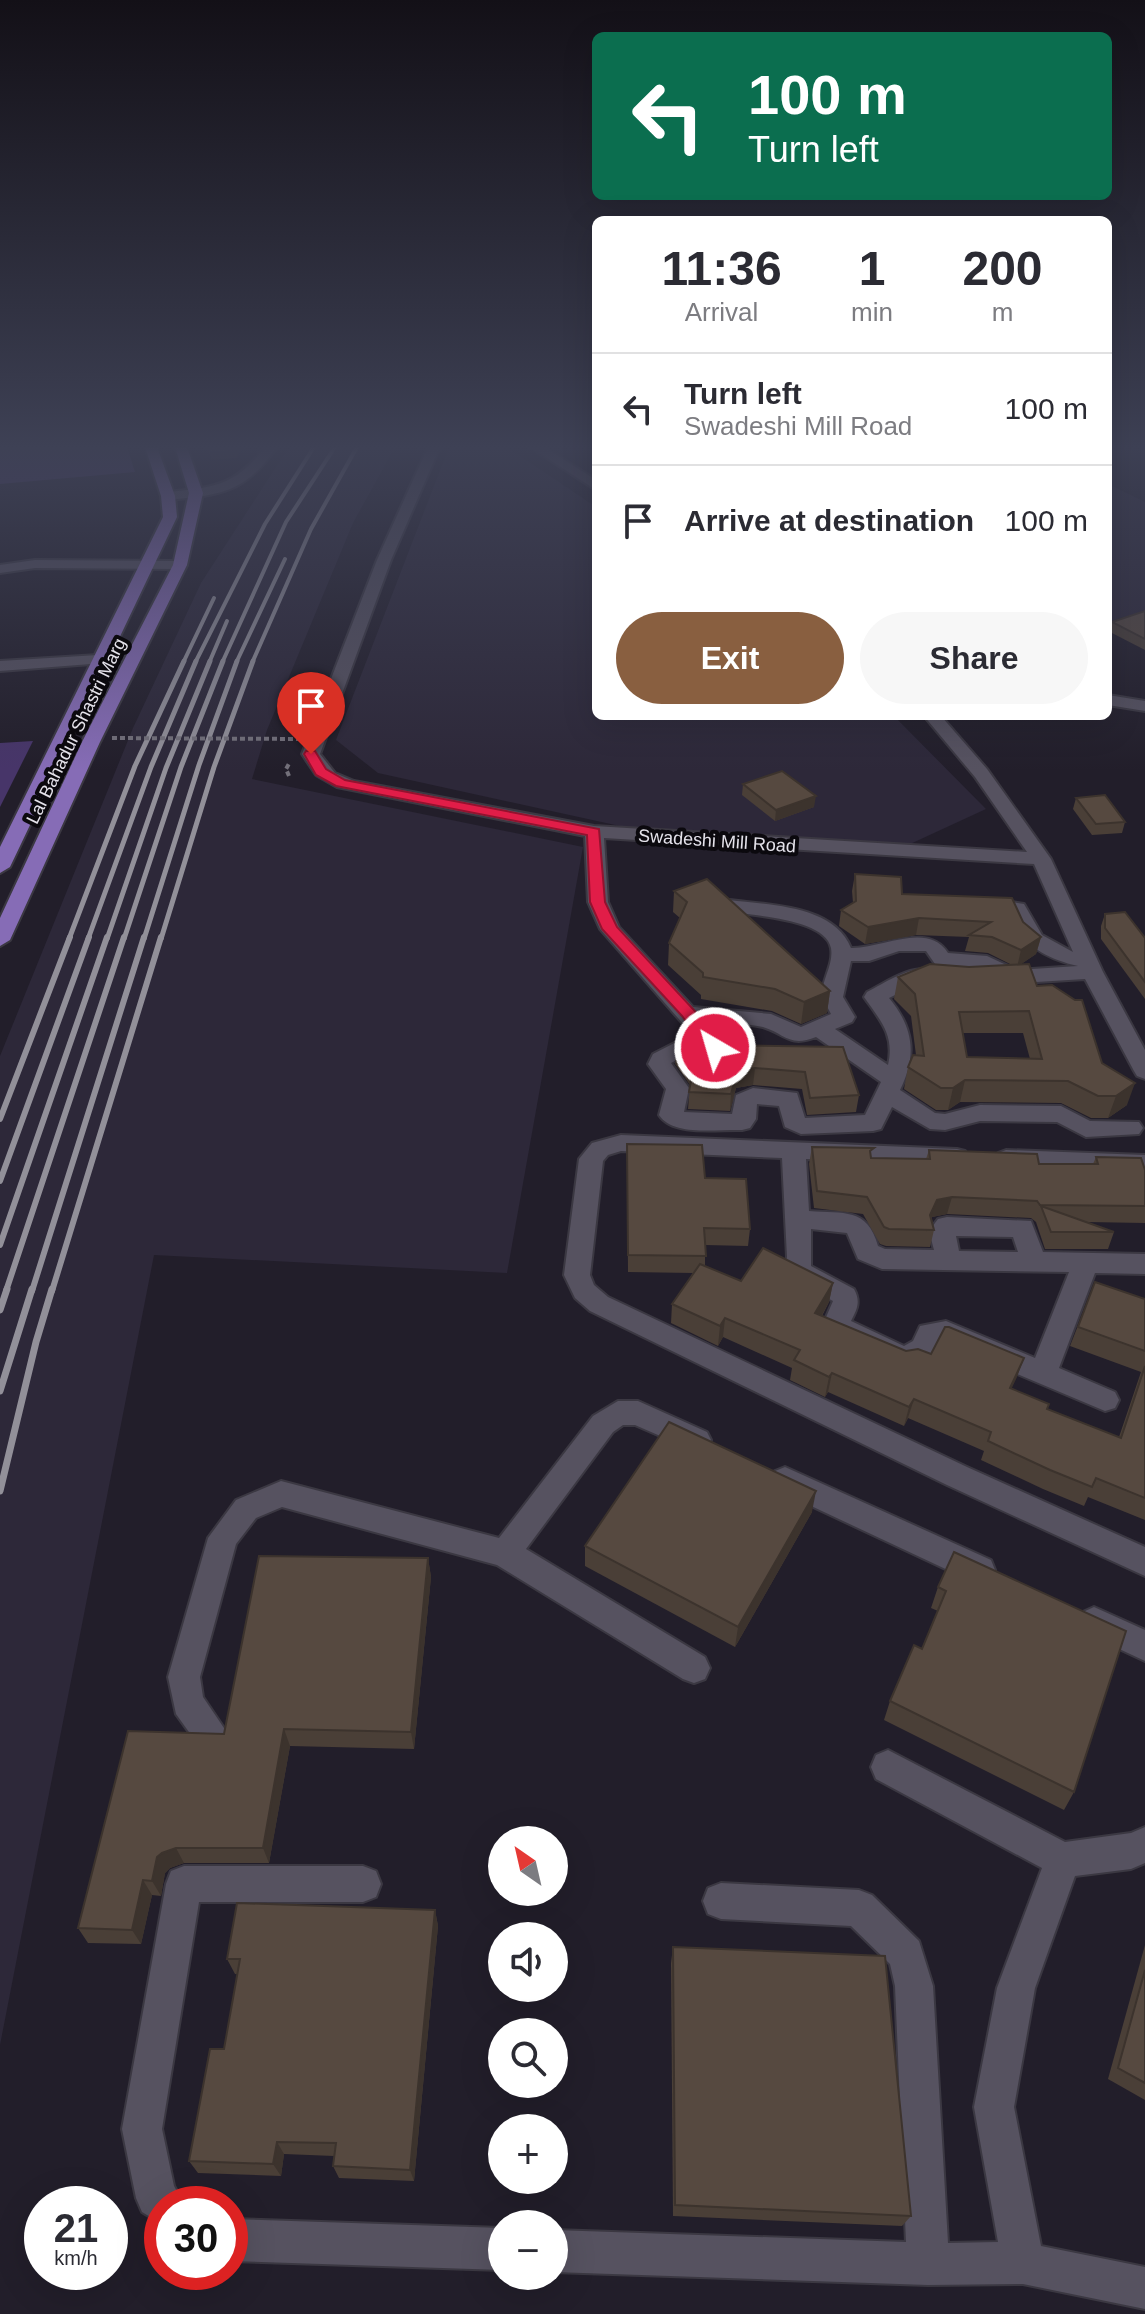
<!DOCTYPE html>
<meta charset="utf-8">
<style>
:root{--surface:#fff;--page:#f7f7f7;--text:#2b2b33;--muted:#7c7c81;--line:#e1e1e2;--accent:#895f40}
body{margin:0;font-family:Arial,sans-serif;background:var(--page);color:var(--text);height:100vh;display:flex;flex-direction:column;font-size:30px;white-space:nowrap}
*{box-sizing:border-box;margin:0}
p{font-size:26px;color:var(--muted)}
.icon{flex:none;width:44px;height:44px;fill:none;stroke:currentColor;stroke-width:2;stroke-linecap:round;stroke-linejoin:round}
.map{position:relative;flex:1;overflow:hidden}
.sheet{position:absolute;left:592px;top:216px;width:520px;height:504px;display:flex;flex-direction:column;background:var(--surface);border-radius:12px;box-shadow:0 8px 32px #0002}
.sheet>*{flex:none}
.banner{position:absolute;left:592px;top:32px;width:520px;height:168px;border-radius:12px;box-shadow:0 8px 32px #0002;background:#0b6e4f;color:#fff;overflow:hidden}
.needle{width:52px;rotate:326deg}
.fabs{position:absolute;left:488px;top:1826px;display:grid;gap:16px}
.fabs a{display:grid;place-items:center;width:80px;height:80px;border-radius:50%;background:var(--surface);box-shadow:0 8px 32px #0002;font-size:40px}
.speed{position:absolute;left:24px;top:2186px;display:flex;gap:16px;font-size:40px;font-weight:700;text-align:center}
.speed>*{display:grid;place-content:center;width:104px;height:104px;border-radius:50%;background:var(--surface);box-shadow:0 8px 32px #0002;line-height:1}
.speed small{font-size:20px;font-weight:400}
.speed .limit{border:12px solid #d22;background:#fff;color:#111}
.pin{position:absolute;display:grid;place-items:center;width:68px;height:68px;color:#fff;margin:-82px -34px;border-radius:50% 50% 50% 0;rotate:-45deg;box-shadow:0 0 8px #0007}
.pin .icon{rotate:45deg}
.me{position:absolute;width:88px;margin:-44px;rotate:322deg;stroke-linejoin:round;filter:drop-shadow(0 0 6px #0008)}
.turn{display:flex;align-items:center;gap:28px;height:168px;padding:0 24px;font-size:36px}
.turn .icon{width:104px;height:104px;stroke-width:2.5}
.turn b{display:block;font-size:56px;line-height:68px}
.eta{display:flex;justify-content:space-evenly;align-items:center;height:136px;text-align:center}
.eta b{font-size:48px;font-weight:700;line-height:56px}
.primary-button{display:flex;gap:16px;margin-top:auto;padding:16px 24px}
.primary-button a{flex:1;height:92px;border-radius:48px;background:var(--accent);color:#fff;font-size:32px;font-weight:700;line-height:92px;text-align:center}
.primary-button a+a{background:var(--page);color:var(--text)}
ul{padding:0;list-style:none}
li{display:flex;align-items:center;gap:24px;height:112px;padding:0 24px;border-top:2px solid var(--line)}
li div{flex:1}
li b{display:block;font-size:30px}
li em{font-style:normal}
.map>svg:first-child{display:block}
.built{fill:#2d2839}
.green{fill:#473569}
.lines{fill:none;stroke-linecap:round;stroke-linejoin:round}
.street-casing{stroke:#3b3842;stroke-width:4}
.secondary-casing{stroke:#3b3842;stroke-width:4}
.primary-casing{stroke:#3b3842;stroke-width:4}
.path{stroke:#73707a;stroke-width:4;stroke-dasharray:5 3;stroke-linecap:butt}
.street{fill:#565260;fill-rule:evenodd}
.secondary{fill:#565260;fill-rule:evenodd}
.primary{fill:#866cb6;fill-rule:evenodd}
.rail-far3{stroke:#929099;stroke-width:4}
.rail-far2{stroke:#929099;stroke-width:5}
.rail-far1{stroke:#929099;stroke-width:6}
.rail{stroke:#929099;stroke-width:7}
.path-bridge{stroke:#73707a;stroke-width:4;stroke-dasharray:5 3;stroke-linecap:butt}
.wall{fill:#4a3f37;fill-rule:evenodd}
.shaded-wall{fill:#3c332d}
.building{fill:#564940;stroke:#3c332d;stroke-width:2;fill-rule:evenodd}
.route{fill:#e11d48;stroke:#92132f;stroke-width:2}
.labels{text-anchor:middle;stroke-width:8;stroke-linejoin:round;paint-order:stroke}
.far-street-label{font-size:18px;fill:#e4e2ea;stroke:#0b090e}
</style>
<div class="map">
<svg width="1145" height="2314" viewBox="0 0 1145 2314">
<rect width="100%" height="100%" fill="#221e2a"/>
<g class="built">
<polygon points="289,447 395,447 353,523 267,730 252,779 583,847 507,1273 154,1255 0,2045 0,1056 133,728 201,583"/>
<polygon points="449,447 507,447 596,507 596,716 894,716 986,809 908,845 638,830 378,773 336,740"/>
<polygon points="1108,484 1145,502 1145,611 1108,622"/>
</g>
<g class="green">
<polygon points="0,447 127,447 135,472 0,484"/>
<polygon points="33,741 0,807 0,743"/>
</g>
<g class="lines">
<g class="street-casing">
<g id="street">
<path d="M428,447h12l-49,113 -71,194 15,19 19,8 240,45 433,26 -52,-75 -51,-61h17l46,53 64,90 52,113 42,78v29l-8,-3 -3,-5 -49,-92 -82,5 -7,-2 -2,-7 -12,-7 -47,-4 -9,-13h-27l-30,10h-18l-8,36 12,20 -3,5 -17,7 53,36c7,-30 -8,-45 -24,-68l3,-5c20,-10 43,-27 65,-22l4,5 -4,5 -13,3 -30,15c25,30 28,58 11,92l35,23 10,1 35,-9 81,1 29,15 49,1 4,6 -4,6 -53,3 -29,-15 -77,-1 -35,9 -15,-1 -38,-22 -11,22 -8,2 -72,3 -16,-7 -6,-21 -22,-2 -1,15 -6,9 -8,2c-23,-1 -69,7 -83,-15l7,-26 -18,-25 5,-10 39,-20 -92,-105 -12,-27 -3,-66 -248,-49 -21,-12 -14,-21 75,-194zM604,838l430,26 39,88 -31,-17 -18,-31 -41,-6 -10,6 10,6 27,2c11,33 35,46 68,54l-61,4 -30,-14 -39,-3c-21,-32 -66,-4 -97,-5 -17,-43 -82,-43 -122,-48l-10,6 3,4c25,6 103,7 109,38 3,17 -10,32 -9,49l9,17 -30,13 -30,-13 -78,-7 -74,-80 -11,-25zM705,1022c19,1 40,1 58,5 21,6 26,21 53,10l65,45 -16,33 -60,3 -8,-25 -44,-5 -17,7 -4,19 -48,-2 5,-24 -18,-25 42,-22 3,-5z"/>
<polygon points="530,447 544,447 596,480 596,490"/>
<polygon points="35,560 180,561 187,565 180,569 35,568 0,573 0,565"/>
<polygon points="98,655 104,657 104,663 0,671 0,661"/>
<polygon points="1108,695 1145,701 1145,711 1108,705"/>
<path d="M621,1135l336,14 8,2 4,6 -4,6 -8,2 -151,-6 3,52c35,3 58,-4 69,35l7,3 49,1 -5,-19 9,-12 9,-2 84,4 12,31 102,2v20l-50,-1 -36,95 56,24 4,8 -4,8 -10,3 -161,-68 -6,1 -12,18 -24,6 -72,-33 -6,-13 9,-21 -45,-24 -4,-7 3,-13 -5,-99 -161,-7 -13,4 -5,6 -13,114 4,10 14,12 359,170 178,80v29l-198,-91 -357,-174 -15,-13 -11,-23 15,-116 13,-16zM811,1229l36,4 11,26 24,10 187,3 -34,86 -89,-37 -26,5 -7,15 -9,5 -53,-25c6,-12 10,-19 3,-32l-43,-23zM956,1236l57,1 5,15 -59,-1z"/>
<polygon points="1006,1150 1145,1155 1145,1173 998,1165 994,1159 998,1153"/>
<polygon points="618,1401 638,1401 707,1432 711,1440 707,1448 697,1452 635,1425 623,1425 613,1432 526,1549 705,1657 710,1668 705,1679 694,1683 683,1679 497,1565 282,1507 256,1518 236,1544 200,1677 203,1697 228,1734 223,1746 211,1750 199,1746 176,1714 168,1677 208,1538 236,1500 281,1481 499,1538 593,1416"/>
<polygon points="785,1467 991,1560 995,1570 991,1580 980,1584 969,1580 775,1489 770,1480 775,1471"/>
<polygon points="1094,1607 1145,1630 1145,1661 1083,1632 1078,1622 1083,1612"/>
<polygon points="888,1750 1065,1842 1131,1833 1145,1827 1145,1863 1131,1869 1075,1876 1035,1988 1014,2107 1041,2246 1145,2267 1145,2309 1023,2284 928,2285 554,2272 554,2230 906,2242 895,1986 890,1964 851,1926 721,1919 708,1914 703,1901 708,1888 721,1883 859,1890 872,1895 919,1941 933,1986 948,2243 998,2242 974,2107 997,1988 1042,1868 876,1779 871,1767 876,1755"/>
<polygon points="184,1866 363,1866 376,1871 381,1884 376,1897 363,1902 199,1902 162,2129 174,2186 184,2204 162,2204 162,2224 142,2212 136,2198 122,2129 166,1884 171,1871"/>
<polygon points="230,2219 502,2228 502,2270 230,2261"/>
</g>
</g>
<g class="secondary-casing">
<path id="secondary" d="M265,447h12c-32,46 -56,48 -109,53l-7,-4 7,-4c47,-5 67,-6 97,-45z"/>
</g>
<g class="primary-casing">
<g id="primary">
<polygon points="145,447 157,447 175,496 177,517 10,867 0,873 0,847 163,517 161,496"/>
<polygon points="175,447 187,447 203,493 187,565 100,742 10,940 0,946 0,918 82,742 173,565 189,493"/>
</g>
</g>
<polyline class="path" points="289,776 286,769 290,762"/>
<use href="#street" class="street"/>
<use href="#secondary" class="secondary"/>
<use href="#primary" class="primary"/>
<g class="rail-far3">
<polyline points="183,663 214,598"/>
<polyline points="195,663 265,524 314,447"/>
<polyline points="209,663 227,621"/>
<polyline points="222,663 286,522 335,447"/>
<polyline points="236,663 285,559"/>
<polyline points="252,663 311,529 357,447"/>
</g>
<g class="rail-far2">
<polyline points="69,939 135,766 184,661"/>
<polyline points="88,939 151,767 196,661"/>
<polyline points="107,939 166,768 210,661"/>
<polyline points="124,939 181,767 223,661"/>
<polyline points="144,939 199,765 237,661"/>
<polyline points="161,939 214,767 253,661"/>
</g>
<g class="rail-far1">
<polyline points="0,1119 70,937"/>
<polyline points="0,1181 89,937"/>
<polyline points="0,1245 107,937"/>
<polyline points="6,1291 124,937"/>
<polyline points="32,1291 144,937"/>
<polyline points="52,1291 161,937"/>
</g>
<g class="rail">
<polyline points="0,1310 7,1289"/>
<polyline points="0,1391 32,1289"/>
<polyline points="0,1491 36,1342 52,1289"/>
</g>
<polyline class="path-bridge" points="112,738 302,739"/>
</g>
<g class="wall">
<polygon points="1145,611 1145,650 1110,632 1112,622"/>
<polygon points="743,784 814,807 775,821 742,795"/>
<polygon points="1076,798 1125,822 1122,833 1092,835 1073,809"/>
<path d="M855,874l47,20 121,28 18,15 -5,17 -15,10 16,22 65,77 25,42 -19,13h-17l-30,-15 -101,-1 -12,8h-12l-32,-21 4,-22 8,-12 -5,-39 -17,-17 4,-22 71,-10 43,-2 -24,-12 -23,-2 4,-14 -53,-2 -51,9 -26,-18 2,-16 12,-7 -1,-12zM963,1033h60l7,26 -63,-2z"/>
<polygon points="674,891 830,991 827,1013 801,1024 772,1011 701,999 701,995 668,965 669,943 680,918 673,912"/>
<polygon points="1105,914 1145,938 1145,999 1101,939 1101,926"/>
<polygon points="711,1042 721,1045 843,1047 859,1095 856,1112 807,1115 802,1089 753,1085 736,1088 730,1111 688,1109 690,1085 675,1064 677,1047"/>
<polygon points="627,1144 705,1178 750,1229 748,1246 705,1245 705,1266 741,1281 833,1283 829,1302 822,1316 906,1351 931,1354 1024,1358 1011,1389 1047,1409 1119,1437 1141,1372 1070,1346 1095,1282 1145,1299 1145,1520 1088,1497 1084,1506 1043,1489 981,1460 984,1451 908,1418 904,1426 828,1392 825,1397 790,1380 792,1368 723,1337 718,1346 671,1323 672,1304 693,1273 628,1272"/>
<polygon points="812,1147 872,1158 926,1159 929,1150 1039,1164 1093,1164 1096,1157 1145,1170 1145,1223 1087,1222 1114,1232 1108,1249 1045,1249 1036,1222 1031,1218 947,1214 932,1217 932,1219 934,1230 930,1247 886,1246 880,1244 863,1214 814,1208 809,1164"/>
<polygon points="812,1512 735,1647 585,1566 585,1546"/>
<polygon points="954,1552 1074,1792 1064,1810 884,1720 890,1701 922,1649 938,1611 931,1608 938,1587"/>
<polygon points="428,1558 431,1577 414,1749 290,1746 269,1863 184,1863 170,1868 165,1873 161,1896 152,1895 141,1944 88,1943 78,1928 224,1734"/>
<polygon points="435,1910 438,1926 414,2181 339,2178 333,2166 334,2156 284,2154 281,2176 198,2173 189,2161 224,2049 238,1974 235,1974 227,1959"/>
<polygon points="1145,1945 1145,2100 1108,2079"/>
<polygon points="673,1947 911,2216 902,2226 673,2216 671,1963"/>
</g>
<g class="shaded-wall">
<polygon points="238,447 244,447 236,458 211,460 210,453"/>
<polygon points="816,796 814,807 775,821 776,810"/>
<polygon points="919,918 916,935 865,944 868,927"/>
<polygon points="1041,937 1036,954 1017,967 1021,950"/>
<polygon points="830,991 827,1013 801,1024 804,1002"/>
<polygon points="755,1068 753,1085 736,1088 730,1111 731,1094 737,1071"/>
<polygon points="965,1080 960,1102 948,1110 953,1088"/>
<polygon points="1135,1083 1127,1105 1108,1118 1116,1096"/>
<polygon points="952,1197 947,1214 932,1217 926,1232 930,1215 937,1200"/>
<polygon points="833,1283 829,1302 812,1333 815,1313"/>
<polygon points="725,1318 723,1337 718,1346 720,1326"/>
<polygon points="1024,1358 1017,1377 1003,1407 1010,1388"/>
<polygon points="832,1373 828,1392 825,1397 829,1377"/>
<polygon points="914,1399 908,1418 904,1426 909,1407"/>
<polygon points="816,1491 812,1512 735,1647 738,1627"/>
<polygon points="428,1558 431,1577 414,1749 411,1732"/>
<polygon points="284,1729 290,1746 269,1863 263,1848"/>
<polygon points="176,1848 184,1863 170,1868 165,1873 161,1896 152,1881 157,1857 162,1853"/>
<polygon points="143,1880 152,1895 141,1944 132,1930"/>
<polygon points="435,1910 438,1926 414,2181 410,2170"/>
<polygon points="277,2142 284,2154 281,2176 273,2164"/>
</g>
<g class="building">
<polygon points="207,447 238,447 235,451 210,453"/>
<polygon points="1145,611 1145,639 1112,622"/>
<polygon points="782,771 816,796 776,810 743,784"/>
<polygon points="1105,795 1125,822 1096,824 1076,798"/>
<polygon points="855,874 901,877 902,894 1012,898 1023,922 1041,937 1021,950 992,937 969,935 991,922 919,918 868,927 841,910 856,901"/>
<polygon points="707,879 830,991 804,1002 775,989 703,977 703,973 669,943 687,902 674,891"/>
<polygon points="1125,912 1145,938 1145,982 1105,928 1105,914"/>
<path d="M930,964l39,3 60,-3 8,22 15,-1 23,15h7l20,63 33,20 -19,13h-18l-30,-15 -103,-1 -12,8h-12l-33,-21 5,-12 11,1 -9,-62 -17,-17zM1029,1011l13,48 -75,-2 -8,-45z"/>
<polygon points="703,1034 711,1042 721,1045 843,1047 859,1095 810,1098 805,1072 755,1068 737,1071 731,1094 689,1092 693,1069 677,1047"/>
<polygon points="627,1144 702,1145 705,1178 746,1179 750,1229 704,1228 706,1256 628,1255"/>
<polygon points="812,1147 874,1148 870,1151 871,1158 930,1159 929,1150 1037,1154 1039,1164 1098,1164 1096,1157 1141,1158 1145,1170 1145,1206 1040,1205 1037,1201 952,1197 937,1200 930,1215 934,1230 889,1229 884,1227 867,1197 817,1191"/>
<polygon points="1041,1206 1114,1232 1051,1232"/>
<polygon points="763,1248 833,1283 815,1313 906,1351 918,1349 931,1354 945,1327 949,1327 1024,1358 1010,1388 1049,1404 1047,1409 1121,1438 1145,1366 1145,1498 1096,1478 1092,1487 1050,1470 988,1441 991,1432 914,1399 909,1407 832,1373 829,1377 794,1360 800,1350 725,1318 720,1326 672,1304 700,1264 741,1281"/>
<polygon points="1095,1282 1145,1299 1145,1351 1078,1327"/>
<polygon points="669,1422 816,1491 738,1627 585,1546"/>
<polygon points="954,1552 1126,1631 1074,1792 890,1701 914,1645 922,1649 946,1591 938,1587"/>
<polygon points="259,1556 428,1558 411,1732 284,1729 263,1848 176,1848 162,1853 157,1857 152,1881 143,1880 132,1930 78,1928 128,1731 224,1734"/>
<polygon points="237,1903 435,1910 410,2170 333,2166 336,2143 277,2142 273,2164 189,2161 210,2049 224,2049 240,1959 227,1959"/>
<polygon points="673,1947 885,1956 911,2216 675,2205"/>
<polygon points="1145,1970 1145,2083 1118,2068"/>
</g>
<linearGradient id="sky" x2="0" y2="1"><stop stop-color="#131017"/><stop offset="0.58" stop-color="#3e4155"/><stop offset="1" stop-color="#3e4155" stop-opacity="0"/></linearGradient>
<rect width="1145" height="771" fill="url(#sky)"/>
<polygon class="route" points="306,751 315,751 326,769 345,780 599,829 605,902 617,927 693,1009 721,1044 723,1048 721,1052 709,1052 682,1016 602,929 590,902 587,835 336,786 316,775 304,754"/>
<g class="labels">
<g class="far-street-label">
<text transform="translate(76 731) rotate(-64)" y="6">Lal Bahadur Shastri Marg</text>
<text transform="translate(717 841) rotate(4)" y="6">Swadeshi Mill Road</text>
</g>
</g>
</svg>
<div class="fabs">
<a><svg class="needle" viewBox="-14 -14 28 28"><path d="M0-13l5 13h-10z" fill="#e53935"/><path d="M0 13l5-13h-10z" fill="#7c7c81"/></svg></a>
<a><svg class="icon" aria-label="sound" viewBox="0 0 24 24"><path d="M4 9h4l5-4v14l-5-4H4zM17 9q2 3 0 6"/></svg></a>
<a><svg class="icon" aria-label="search" viewBox="0 0 24 24"><circle cx="10" cy="10" r="6"/><path d="M15 15l6 6"/></svg></a>
<a>+</a>
<a>−</a>
</div>
<div class="speed"><div>21<small>km/h</small></div><div class="limit">30</div></div>
<div class="pin" style="left:311px;top:754px;background:#d93025"><svg class="icon" aria-label="arrive" viewBox="0 0 24 24"><path d="M6 21V4h12l-3 4 3 4H6"/></svg></div>
<svg class="me" style="left:715px;top:1048px" viewBox="-20 -20 40 40"><circle r="17" fill="#e11d48" stroke="#fff" stroke-width="3"/><path d="M0-11L8 9 0 5-8 9z" fill="#fff"/></svg>
<div class="banner">
<div class="turn"><svg class="icon" aria-label="left" viewBox="0 0 24 24"><path d="M17 20v-9H6M10 6l-5 5 5 5"/></svg><div><b>100 m</b>Turn left</div></div>
</div>
<section class="sheet">
<div class="eta">
<div><b>11:36</b><p>Arrival</p></div>
<div><b>1</b><p>min</p></div>
<div><b>200</b><p>m</p></div>
</div>
<ul>
<li><svg class="icon" aria-label="left" viewBox="0 0 24 24"><path d="M17 20v-9H6M10 6l-5 5 5 5"/></svg><div><b>Turn left</b><p>Swadeshi Mill Road</p></div><em>100 m</em></li>
<li><svg class="icon" aria-label="arrive" viewBox="0 0 24 24"><path d="M6 21V4h12l-3 4 3 4H6"/></svg><div><b>Arrive at destination</b></div><em>100 m</em></li>
</ul>
<div class="primary-button"><a>Exit</a><a>Share</a></div>
</section>
</div>
